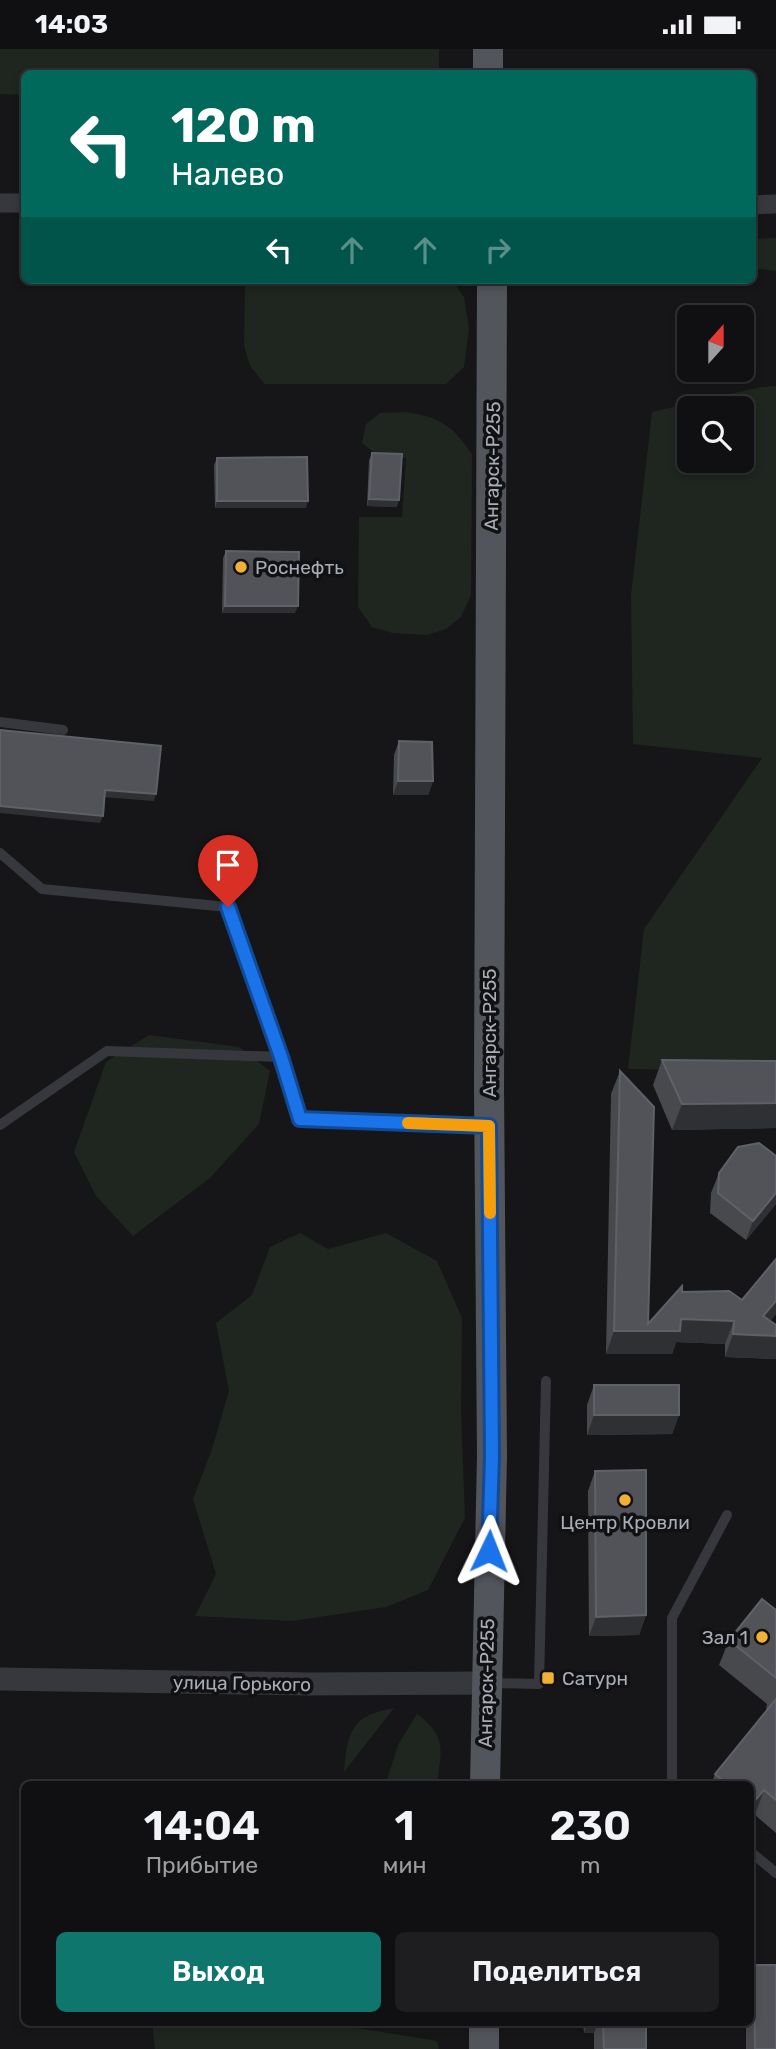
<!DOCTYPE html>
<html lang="ru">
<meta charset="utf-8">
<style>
:root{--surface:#101012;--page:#1e1e20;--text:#f1f3f6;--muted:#9c9d9f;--line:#303032;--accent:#0f766e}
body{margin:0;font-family:Rubik,sans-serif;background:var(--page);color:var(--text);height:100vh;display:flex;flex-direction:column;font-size:26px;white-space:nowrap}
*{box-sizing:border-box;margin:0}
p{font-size:23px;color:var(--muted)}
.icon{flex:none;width:38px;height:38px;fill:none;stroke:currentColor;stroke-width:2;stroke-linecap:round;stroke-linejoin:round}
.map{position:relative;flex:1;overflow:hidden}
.panel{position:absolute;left:21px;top:1732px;width:733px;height:245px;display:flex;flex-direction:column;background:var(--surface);border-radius:10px;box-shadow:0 4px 10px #0003,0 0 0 2px var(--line)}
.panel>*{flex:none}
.guide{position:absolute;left:21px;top:21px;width:735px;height:214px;border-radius:10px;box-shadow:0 4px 10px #0003,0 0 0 2px var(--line);background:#00695c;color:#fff;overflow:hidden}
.needle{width:46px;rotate:21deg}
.tools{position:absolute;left:677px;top:256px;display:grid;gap:14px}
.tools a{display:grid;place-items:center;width:77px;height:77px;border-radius:10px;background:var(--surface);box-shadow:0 4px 10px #0003,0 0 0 2px var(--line);font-size:35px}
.pin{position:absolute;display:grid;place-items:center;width:60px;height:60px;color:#fff;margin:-72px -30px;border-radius:50% 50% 50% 0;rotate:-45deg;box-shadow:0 0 7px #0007}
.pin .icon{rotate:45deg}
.me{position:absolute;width:77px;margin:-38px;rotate:2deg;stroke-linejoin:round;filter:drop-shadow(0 0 5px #0008)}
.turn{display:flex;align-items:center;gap:24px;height:147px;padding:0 35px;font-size:32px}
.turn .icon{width:91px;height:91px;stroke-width:2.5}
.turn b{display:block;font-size:49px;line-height:60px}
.lanes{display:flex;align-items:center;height:66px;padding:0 35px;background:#0003;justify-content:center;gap:35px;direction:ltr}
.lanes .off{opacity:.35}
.eta{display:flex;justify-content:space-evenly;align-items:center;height:119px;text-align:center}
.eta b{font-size:42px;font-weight:600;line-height:49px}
.cta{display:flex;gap:14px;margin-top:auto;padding:14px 35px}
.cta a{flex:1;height:80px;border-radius:10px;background:var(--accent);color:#fff;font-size:28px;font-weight:600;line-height:80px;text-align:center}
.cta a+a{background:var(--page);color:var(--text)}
.status{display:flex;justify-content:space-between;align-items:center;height:49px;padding:0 35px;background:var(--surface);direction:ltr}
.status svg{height:19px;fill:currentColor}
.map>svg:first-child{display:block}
.green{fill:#1e261f;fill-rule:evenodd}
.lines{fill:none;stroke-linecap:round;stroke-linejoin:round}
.service{stroke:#37383d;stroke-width:10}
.minor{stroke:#37383d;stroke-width:19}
.tertiary{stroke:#37383d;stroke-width:23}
.primary{stroke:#53555c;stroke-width:30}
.wall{fill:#47494d}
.shaded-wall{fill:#2f3033}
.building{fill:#525359;stroke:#5f6168;stroke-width:2}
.route-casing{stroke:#114b97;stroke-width:18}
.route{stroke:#1a73e8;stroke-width:12}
.slow{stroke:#f59e0b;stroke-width:12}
.poi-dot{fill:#f2b134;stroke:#111113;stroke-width:2.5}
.labels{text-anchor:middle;stroke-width:7;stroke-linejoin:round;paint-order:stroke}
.street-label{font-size:19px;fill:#a8adb8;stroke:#111113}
.poi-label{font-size:19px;fill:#a8adb8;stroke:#111113;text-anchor:start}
</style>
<div class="status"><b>14:03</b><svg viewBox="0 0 49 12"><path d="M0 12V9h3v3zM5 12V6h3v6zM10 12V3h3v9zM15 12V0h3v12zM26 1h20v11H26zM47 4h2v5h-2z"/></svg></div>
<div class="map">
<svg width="776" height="2000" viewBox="0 0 776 2000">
<rect width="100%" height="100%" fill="#161618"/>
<g class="green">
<polygon points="0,0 439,0 439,24 24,24 24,46 0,45"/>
<polygon points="776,189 776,222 753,219 753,190"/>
<polygon points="245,231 452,231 464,248 469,280 464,318 446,335 265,335 250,317 244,296"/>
<path d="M776,337v685l-148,-2 16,-140 118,-171 -129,-14 -2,-149 21,-183 109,-25zM690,359h52v52h-52z"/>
<path d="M406,363c35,6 45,12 66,42l-1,141 -10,22 -15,12 -19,6 -35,-2 -20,-6 -14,-20 1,-90h43l4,-59 -30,-4 -14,-11 4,-19 14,-11z"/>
<polygon points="149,986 239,998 270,1022 259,1075 210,1129 133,1187 96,1147 74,1103 106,1013"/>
<polygon points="300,1184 328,1200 386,1184 437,1212 462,1269 461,1363 465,1469 428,1541 386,1558 292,1572 195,1567 216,1525 193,1450 212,1400 229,1342 216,1274 252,1246 270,1198"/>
<path d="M394,1659l-50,64c3,-39 7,-57 50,-64z"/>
<path d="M417,1665c31,23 24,36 20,71h-52l14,-42z"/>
<polygon points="152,1974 327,1974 437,1992 439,2000 155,2000"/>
</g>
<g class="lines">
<g class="service">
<polyline points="0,673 63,681"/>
<polyline points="0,804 42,840 228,858 281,1008"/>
<polyline points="0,1076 107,1002 281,1008 300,1070 485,1077"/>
<polyline points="492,1634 539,1635 546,1332"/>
<polyline points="672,1736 672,1569 727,1466"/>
<polyline points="751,1803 776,1824"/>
</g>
<g class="minor">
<polyline points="0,154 24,154"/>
<polyline points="752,156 776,155"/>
</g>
<polyline class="tertiary" points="0,1630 309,1635 485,1634"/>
<g class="primary">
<polyline points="488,24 488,0"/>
<polyline points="485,1736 492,1407 489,1038 492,231"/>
<polyline points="484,2000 484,1974"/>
</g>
</g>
<g class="wall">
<polygon points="372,404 397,458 367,457 369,411"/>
<polygon points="217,409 306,459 215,459 214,416"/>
<polygon points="226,502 295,564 222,564 223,509"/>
<polygon points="399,692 433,732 428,746 393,746 394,706"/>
<polygon points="662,1011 776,1012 776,1079 672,1081 653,1036"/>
<polygon points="620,1022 648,1275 682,1243 742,1251 776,1210 776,1265 770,1272 776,1276 776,1310 725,1308 725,1295 676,1293 672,1305 606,1305 611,1045"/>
<polygon points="776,1107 776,1155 746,1191 710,1164 711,1144 719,1124"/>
<polygon points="594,1336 679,1366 672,1385 587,1386 587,1356"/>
<polygon points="595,1422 646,1566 639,1586 589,1587 588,1442"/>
<polygon points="776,1561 776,1784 755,1766 751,1771 751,1736 711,1736 715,1725 768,1661 766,1659 767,1655 719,1616 729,1591"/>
<polygon points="754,1916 776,2000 746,2000 746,1974 751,1974 751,1927"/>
<polygon points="583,1974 649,1974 647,1980 646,1980 646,2000 594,2000 594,1984 584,1984"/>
</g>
<g class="shaded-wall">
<polygon points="369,450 399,451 397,458 367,457"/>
<polygon points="217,452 308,452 306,459 215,459"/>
<polygon points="225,557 298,557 295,564 222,564"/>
<polygon points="398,732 433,732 428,746 393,746"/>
<polygon points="105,741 156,745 154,752 102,748"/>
<polygon points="0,757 103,767 100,774 0,764"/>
<polygon points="776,1054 776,1079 672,1081 682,1055"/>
<polygon points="776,1144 776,1155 746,1191 753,1172"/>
<polygon points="776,1252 776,1265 758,1286 776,1287 776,1310 725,1308 733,1285 763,1267"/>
<polygon points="681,1270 734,1272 725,1295 676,1293 672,1305 606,1305 614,1282"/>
<polygon points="594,1366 679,1366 672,1385 587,1386"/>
<polygon points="646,1566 639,1586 589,1587 596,1568"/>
<polygon points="764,1741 755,1766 751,1771 751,1759 752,1755"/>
<polygon points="587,1974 598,1974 594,1984 584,1984"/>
</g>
<g class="building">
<polygon points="372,404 402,405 399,451 369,450"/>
<polygon points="307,408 308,452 217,452 217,409"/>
<polygon points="226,502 299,503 298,557 225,557"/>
<polygon points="0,681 161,697 156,745 105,741 103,767 0,757"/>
<polygon points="399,692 432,693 433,732 398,732"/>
<polygon points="662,1011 776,1012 776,1054 682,1055"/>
<polygon points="620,1022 654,1058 648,1275 682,1237 682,1243 729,1242 742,1251 776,1210 776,1252 763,1267 776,1276 776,1287 733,1285 734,1272 681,1270 680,1282 614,1282"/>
<polygon points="759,1094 776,1107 776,1144 753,1172 718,1144 719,1124 738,1098"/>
<rect x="594" y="1336" width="85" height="30"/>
<polygon points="646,1421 646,1566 596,1568 595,1422"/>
<polygon points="762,1550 776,1561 776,1629 729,1591"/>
<polygon points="776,1650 776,1751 764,1741 752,1755 751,1754 751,1736 728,1736 715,1725"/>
<polygon points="754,1916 776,1916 776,2000 755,2000"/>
<polygon points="603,1974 646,1974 646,2000 604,2000"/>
</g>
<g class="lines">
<g class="route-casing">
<polyline id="route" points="228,858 281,1008 300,1070 489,1077 492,1407 489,1502"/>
</g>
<use href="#route" class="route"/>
<polyline class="slow" points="408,1074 489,1077 490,1164"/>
</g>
<g class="poi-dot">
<circle cx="241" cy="518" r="7"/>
<circle cx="625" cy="1451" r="7"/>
<circle cx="762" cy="1588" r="7"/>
<rect x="541" y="1622" width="14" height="14" rx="3.5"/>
</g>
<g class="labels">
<g class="street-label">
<text transform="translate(492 417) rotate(-89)" y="7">Ангарск-Р255</text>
<text transform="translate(489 984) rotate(-90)" y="7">Ангарск-Р255</text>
<text transform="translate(242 1634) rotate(1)" y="7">улица Горького</text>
<text transform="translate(486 1634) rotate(-89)" y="7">Ангарск-Р255</text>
</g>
<g class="poi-label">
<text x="255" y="525">Роснефть</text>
<text x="625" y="1480" text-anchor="middle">Центр Кровли</text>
<text x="748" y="1595" text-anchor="end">Зал 1</text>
<text x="562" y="1636">Сатурн</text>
</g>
</g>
</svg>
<div class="tools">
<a><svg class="needle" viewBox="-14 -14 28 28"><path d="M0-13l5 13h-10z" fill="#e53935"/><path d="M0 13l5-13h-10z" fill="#9c9d9f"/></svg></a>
<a><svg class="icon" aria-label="search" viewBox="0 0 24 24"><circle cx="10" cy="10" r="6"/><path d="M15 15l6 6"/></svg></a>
</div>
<div class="pin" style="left:228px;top:858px;background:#d93025"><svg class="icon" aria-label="arrive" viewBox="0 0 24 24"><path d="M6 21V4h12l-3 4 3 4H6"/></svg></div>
<svg class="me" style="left:489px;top:1502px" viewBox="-20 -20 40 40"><path d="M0-17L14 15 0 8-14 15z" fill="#1a73e8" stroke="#fff" stroke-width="4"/></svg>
<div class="guide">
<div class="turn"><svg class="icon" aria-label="left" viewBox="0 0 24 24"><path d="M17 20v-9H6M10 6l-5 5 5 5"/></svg><div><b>120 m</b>Налево</div></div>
<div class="lanes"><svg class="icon" aria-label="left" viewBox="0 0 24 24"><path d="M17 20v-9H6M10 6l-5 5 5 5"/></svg><svg class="icon off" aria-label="ahead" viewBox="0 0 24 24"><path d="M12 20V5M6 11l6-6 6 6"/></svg><svg class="icon off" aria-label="ahead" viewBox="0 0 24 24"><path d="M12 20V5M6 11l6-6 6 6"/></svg><svg class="icon off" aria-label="right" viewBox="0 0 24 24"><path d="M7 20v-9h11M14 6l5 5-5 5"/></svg></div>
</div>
<section class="panel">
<div class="eta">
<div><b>14:04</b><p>Прибытие</p></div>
<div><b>1</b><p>мин</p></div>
<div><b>230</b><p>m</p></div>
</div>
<div class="cta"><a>Выход</a><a>Поделиться</a></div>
</section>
</div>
